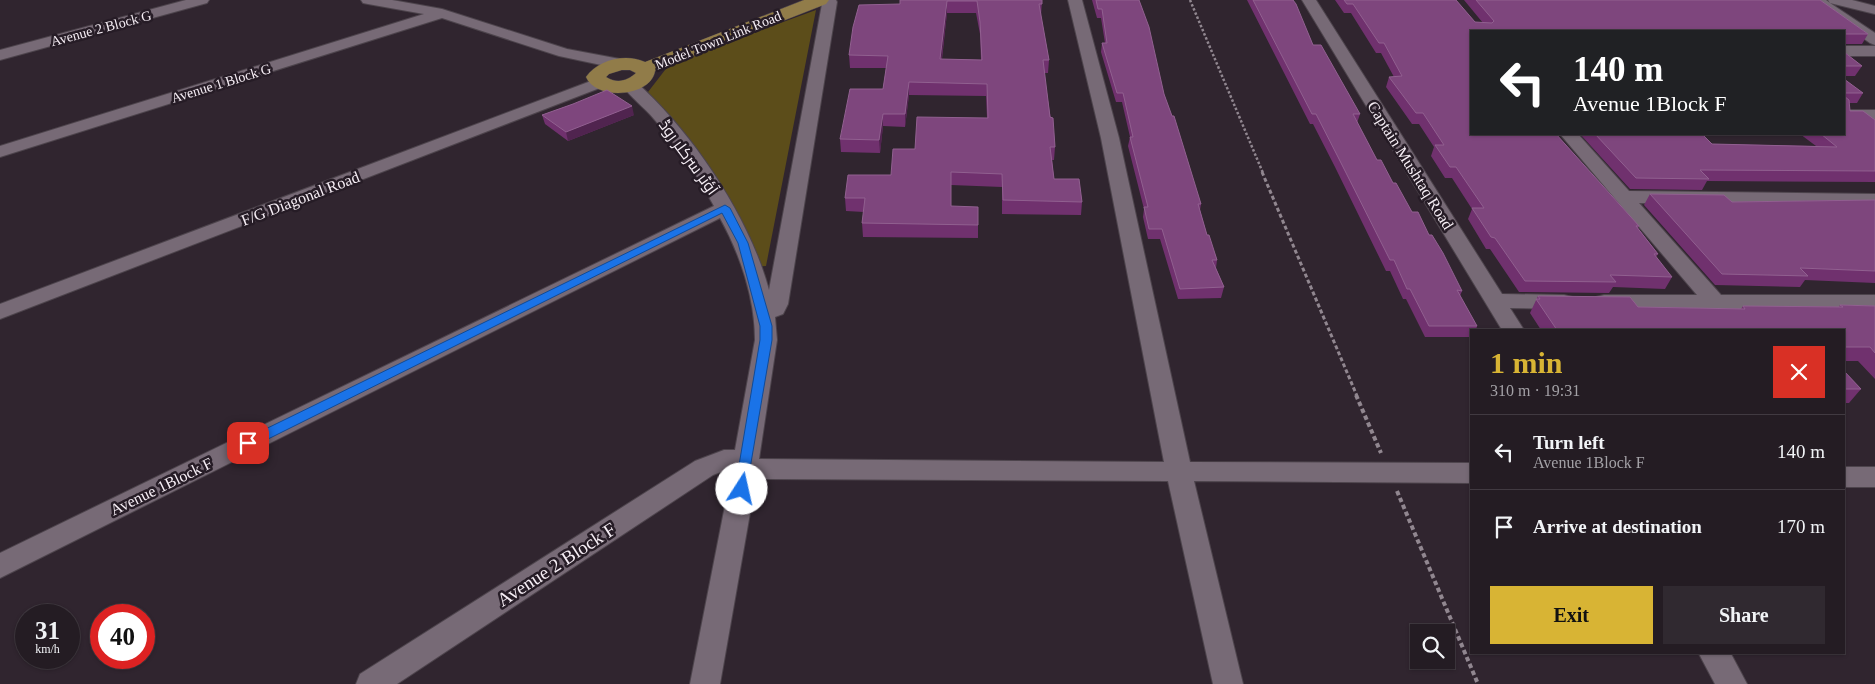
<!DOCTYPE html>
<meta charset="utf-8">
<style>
:root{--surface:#241c23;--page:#302930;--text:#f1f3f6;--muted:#a3a1a6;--line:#413a41;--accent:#d8b434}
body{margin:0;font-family:"Times New Roman",Cairo,serif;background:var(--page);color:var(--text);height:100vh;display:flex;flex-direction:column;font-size:19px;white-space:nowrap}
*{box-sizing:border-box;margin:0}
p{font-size:16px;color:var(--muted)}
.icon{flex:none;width:28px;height:28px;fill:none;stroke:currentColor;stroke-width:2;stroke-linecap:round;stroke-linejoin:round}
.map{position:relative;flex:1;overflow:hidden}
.drawer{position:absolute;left:1470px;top:329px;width:375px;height:325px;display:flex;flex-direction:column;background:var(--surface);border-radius:0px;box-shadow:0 1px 4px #0004,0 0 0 1px var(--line)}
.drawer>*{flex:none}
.guide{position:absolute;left:1470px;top:30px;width:375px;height:105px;border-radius:0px;box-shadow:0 1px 4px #0004,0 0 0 1px var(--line);background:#202124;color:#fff;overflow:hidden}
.tools{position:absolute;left:1410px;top:624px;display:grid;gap:10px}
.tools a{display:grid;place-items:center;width:45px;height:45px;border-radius:0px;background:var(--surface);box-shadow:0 1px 4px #0004,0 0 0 1px var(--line);font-size:25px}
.speed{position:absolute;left:15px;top:604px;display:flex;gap:10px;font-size:25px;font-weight:700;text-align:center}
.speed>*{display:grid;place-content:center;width:65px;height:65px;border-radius:50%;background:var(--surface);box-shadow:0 1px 4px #0004,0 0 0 1px var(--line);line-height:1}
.speed small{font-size:12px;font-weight:400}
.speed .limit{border:8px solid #d22;background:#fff;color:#111}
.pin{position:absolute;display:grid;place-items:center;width:42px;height:42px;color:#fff;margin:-21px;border-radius:10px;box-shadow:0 2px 8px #0006}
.me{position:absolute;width:55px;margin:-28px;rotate:10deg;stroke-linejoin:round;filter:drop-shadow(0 0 4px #0008)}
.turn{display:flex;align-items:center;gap:18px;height:105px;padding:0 20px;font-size:22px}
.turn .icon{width:65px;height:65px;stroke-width:2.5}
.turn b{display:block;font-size:35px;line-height:42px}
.round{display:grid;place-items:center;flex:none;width:52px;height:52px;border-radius:0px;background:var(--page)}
.headline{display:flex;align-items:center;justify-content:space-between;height:85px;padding:0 20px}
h1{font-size:30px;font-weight:600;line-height:38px;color:var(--accent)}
.primary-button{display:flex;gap:10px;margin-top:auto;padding:10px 20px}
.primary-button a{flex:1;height:58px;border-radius:0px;background:var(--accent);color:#111;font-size:20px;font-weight:600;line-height:58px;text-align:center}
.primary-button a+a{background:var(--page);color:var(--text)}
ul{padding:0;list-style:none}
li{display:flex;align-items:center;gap:15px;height:75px;padding:0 20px;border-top:1px solid var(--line)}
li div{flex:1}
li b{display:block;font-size:19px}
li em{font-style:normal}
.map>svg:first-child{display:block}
.green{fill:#5c4d1a}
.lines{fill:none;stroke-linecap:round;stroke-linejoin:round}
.minor-casing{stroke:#4d444c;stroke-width:2}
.major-casing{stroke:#4d444c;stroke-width:1}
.path-far2{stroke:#918790;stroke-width:2.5;stroke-dasharray:2.5 2;stroke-linecap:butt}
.path-far1{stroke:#918790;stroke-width:3;stroke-dasharray:4 2.5;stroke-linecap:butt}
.path{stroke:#918790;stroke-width:4;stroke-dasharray:4.5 3;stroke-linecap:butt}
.minor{fill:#776a76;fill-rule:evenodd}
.major{fill:#917c49;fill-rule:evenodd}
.wall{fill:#70316e;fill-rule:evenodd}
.shaded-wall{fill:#50244f}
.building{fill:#7e467d;stroke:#916090;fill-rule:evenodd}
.route{fill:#1a73e8;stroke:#114b97}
.labels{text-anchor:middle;stroke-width:5;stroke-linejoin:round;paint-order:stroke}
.far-street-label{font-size:14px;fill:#f6eef5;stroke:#261c26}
.street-label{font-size:16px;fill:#f6eef5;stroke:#261c26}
.near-street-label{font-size:19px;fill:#f6eef5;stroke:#261c26}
</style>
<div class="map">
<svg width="1875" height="684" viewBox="0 0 1875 684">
<rect width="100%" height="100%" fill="#30252f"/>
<polygon class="green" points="816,10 766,266 749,267 736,216 655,106 648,92 665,70 677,61"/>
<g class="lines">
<g class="minor-casing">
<g id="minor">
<polygon points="186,0 209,0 207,3 0,60 0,50"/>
<polygon points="361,0 392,0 442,9 567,49 620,59 626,61 628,64 626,67 620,69 559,56 442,18 0,157 0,146 424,14 368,4 363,3"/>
<path d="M818,0h18l1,2 -49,302 -5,10 -8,3 2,23 -18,119 405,3 -63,-324 -33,-138h14l37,138 71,324 281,1v20l-277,-2 49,203h-30l-45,-203 -412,-2 -36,205h-30l42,-214h-6l-13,5 -316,209h-41l4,-10 335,-213 29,-11h11l20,-110c0,-42 -15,-86 -35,-122l-720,360v-25l714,-347c-17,-31 -37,-61 -60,-87 -10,-12 -24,-22 -32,-34l2,-3h12c56,50 113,134 133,208l53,-286z"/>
<polygon points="1302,0 1316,0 1502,294 1564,295 1572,297 1575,302 1572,307 1564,309 1510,308 1524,330 1502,330"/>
<polygon points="1809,0 1826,0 1830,3 1828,0 1852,0 1875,6 1875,14 1830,3 1875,33 1875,45 1870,43"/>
<rect x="1844" y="46" width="31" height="10"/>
<polygon points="599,78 605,80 607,83 605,86 0,319 0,304"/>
<rect x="1844" y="110" width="31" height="10"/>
<polygon points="1560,134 1578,134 1629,191 1875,194 1875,206 1639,203 1721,295 1875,295 1875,309 1604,309 1596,307 1593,302 1596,297 1604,295 1697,295"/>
<rect x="1844" y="467" width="31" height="20"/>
<polygon points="1698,652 1730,652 1747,684 1715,684"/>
</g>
</g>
<g class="major-casing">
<path id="major" d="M804,0h25l-3,4 -171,67c-4,26 -59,30 -69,6 12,-17 39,-24 59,-15zM622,70h8l6,3c-9,8 -19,11 -30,4l3,-3z"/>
</g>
<polyline class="path-far2" points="1190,0 1263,173"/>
<polyline class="path-far1" points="1262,172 1357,396"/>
<g class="path">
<polyline points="1356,395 1381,453"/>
<polyline points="1397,491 1478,684"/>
</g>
<use href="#minor" class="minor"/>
<use href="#major" class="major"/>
</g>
<g class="wall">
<path d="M900,0h142l-1,16 8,44 -1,13h-4l11,74 -1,13h-2l2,19 28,23 -1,13 -79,-1v-27l-51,-2v21l27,19v13l-115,-1 -1,-14 2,-11 -18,-1 -1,-13 46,-23 24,-26 72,-31 -1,-22 -77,-1 -4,32 -22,-1 -3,27 -39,-1 -1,-13 43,-50 3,-21h-36l-1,-13 51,-51zM947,13h29l4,21 1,26 -39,-1z"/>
<polygon points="1092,0 1139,0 1164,94 1201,204 1200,210 1207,235 1217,260 1216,268 1224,287 1221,298 1178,299 1160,239 1148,239 1143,217 1144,209 1128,146 1130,137 1122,102 1116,102 1101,52 1102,43 1105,43 1101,18 1097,18"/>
<polygon points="1247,0 1293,0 1313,45 1360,114 1357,123 1377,160 1412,212 1429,235 1462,291 1460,296 1477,326 1476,330 1471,330 1471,337 1425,337 1406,299 1403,299 1390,271 1386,271 1335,167 1313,124 1310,124"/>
<polygon points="1335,0 1456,0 1475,22 1483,23 1464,0 1820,0 1868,34 1862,44 1844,44 1844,31 1471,31 1471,134 1639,226 1638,228 1658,254 1656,257 1672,277 1665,289 1613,287 1609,293 1519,292 1490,249 1486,249 1468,219 1472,209 1452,178 1445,178 1431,156 1434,147 1419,124 1412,124 1386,87 1389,77 1394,77 1381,53 1376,53 1351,13 1344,13"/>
<polygon points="1844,52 1862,66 1855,76 1844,76"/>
<polygon points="1844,79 1863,93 1857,103 1849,103 1850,111 1875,120 1875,182 1707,181 1702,190 1630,189 1580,134 1702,134 1712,144 1816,146 1800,134 1844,134"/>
<polygon points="573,104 634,115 568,141 545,124 542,115"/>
<polygon points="1650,194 1732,202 1875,200 1875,283 1805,280 1800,287 1715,285 1644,205"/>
<polygon points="1538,296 1638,307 1741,309 1743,306 1839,307 1840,305 1875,306 1875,379 1858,361 1844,361 1844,330 1541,330 1530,313"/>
<polygon points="1844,371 1861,389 1849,403 1844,403"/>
</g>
<g class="shaded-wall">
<polygon points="947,1 947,13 940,71 940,59"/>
<polygon points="909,82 909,95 905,127 905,114"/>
<polygon points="632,106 634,115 568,141 566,132"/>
<polygon points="883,114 883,126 880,153 879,140"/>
</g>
<g class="building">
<path d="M900,0h142v4h-3l10,56h-6l7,57 3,1 2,29h-5l4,32h25l3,23 -79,-2 -1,-26 -51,-2v34l27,1v18l-116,-2 3,-25h-20l3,-23h43l2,-26h22l2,-32 71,1 -1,-34 -78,-2 -4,32h-22l-4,26 -39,-1 10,-50h33l5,-33 -39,-1 4,-28 6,-22 41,-1zM947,1h30l3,21 2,38 -42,-1z"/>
<polygon points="1096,0 1139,0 1149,27 1164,94 1172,116 1174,116 1201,204 1198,204 1207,235 1209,235 1217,260 1212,260 1224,287 1180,289 1162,229 1149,229 1144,207 1148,207 1130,137 1133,137 1123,93 1117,93 1102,43 1107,43 1102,9 1098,9"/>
<polygon points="1253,0 1293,0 1296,4 1313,45 1321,45 1360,114 1353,114 1377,160 1381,160 1393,183 1396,183 1412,212 1418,212 1429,235 1432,235 1443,253 1462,291 1457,290 1477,326 1429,326 1410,289 1407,289 1394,260 1390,260 1338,157 1316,114 1312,114"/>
<polygon points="1344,0 1456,0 1475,22 1492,23 1494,21 1476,0 1820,0 1868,34 1844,34 1844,31 1471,31 1471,134 1556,134 1639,226 1636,226 1658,254 1654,254 1672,277 1610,275 1616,282 1525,281 1495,238 1491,237 1472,208 1484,208 1456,167 1450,167 1435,145 1444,145 1423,113 1416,113 1389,77 1402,76 1384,43 1379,43 1353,4 1347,4"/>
<polygon points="1844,52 1862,66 1844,66"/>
<polygon points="1844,79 1863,93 1844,93"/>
<polygon points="607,90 632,106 566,132 542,115 573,104"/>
<polygon points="1844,96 1849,100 1850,111 1863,111 1875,120 1875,171 1700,170 1709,179 1636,178 1595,134 1702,134 1712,144 1837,147 1821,134 1844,134"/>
<polygon points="1650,194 1724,195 1732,202 1875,200 1875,271 1800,268 1808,276 1722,274"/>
<polygon points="1538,296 1630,297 1638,307 1745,309 1743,306 1843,307 1840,305 1875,306 1875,353 1870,347 1844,347 1844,330 1557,330 1536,299 1540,299"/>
<polygon points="1844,371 1861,389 1844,389"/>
</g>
<polygon class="route" points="725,205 730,208 748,243 772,326 772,340 746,492 737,492 735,489 760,340 760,326 738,243 722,213 252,447 243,447 241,443 243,440"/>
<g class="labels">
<g class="far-street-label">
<text transform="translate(101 28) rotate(-15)" y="5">Avenue 2 Block G</text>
<text transform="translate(718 40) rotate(-22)" y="5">Model Town Link Road</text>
<text transform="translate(221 83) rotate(-17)" y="5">Avenue 1 Block G</text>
</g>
<g class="street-label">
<text transform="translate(689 157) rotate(54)" y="6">آؤٹر سرکلر روڈ</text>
<text transform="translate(1411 165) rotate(58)" y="6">Captain Mushtaq Road</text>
<text transform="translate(300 198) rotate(-21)" y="6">F/G Diagonal Road</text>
<text transform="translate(161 486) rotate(-26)" y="6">Avenue 1Block F</text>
</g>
<g class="near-street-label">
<text transform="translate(556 564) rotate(-33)" y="7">Avenue 2 Block F</text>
</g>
</g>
</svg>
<div class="tools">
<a><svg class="icon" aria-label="search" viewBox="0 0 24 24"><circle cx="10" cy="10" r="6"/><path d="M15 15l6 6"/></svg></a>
</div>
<div class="speed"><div>31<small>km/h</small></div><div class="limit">40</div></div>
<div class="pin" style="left:248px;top:443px;background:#d93025"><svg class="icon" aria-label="arrive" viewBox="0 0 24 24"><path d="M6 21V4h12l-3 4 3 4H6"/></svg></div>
<svg class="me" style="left:742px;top:489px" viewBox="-20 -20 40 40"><circle r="19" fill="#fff"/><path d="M0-13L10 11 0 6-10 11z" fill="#1a73e8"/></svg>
<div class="guide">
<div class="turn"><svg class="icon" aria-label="left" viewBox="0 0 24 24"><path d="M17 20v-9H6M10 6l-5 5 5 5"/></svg><div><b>140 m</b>Avenue 1Block F</div></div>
</div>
<section class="drawer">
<div class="headline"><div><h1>1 min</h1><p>310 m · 19:31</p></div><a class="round" style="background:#d93025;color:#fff"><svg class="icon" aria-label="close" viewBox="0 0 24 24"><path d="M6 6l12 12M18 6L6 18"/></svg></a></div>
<ul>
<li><svg class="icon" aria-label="left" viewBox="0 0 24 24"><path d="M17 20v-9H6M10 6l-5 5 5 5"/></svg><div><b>Turn left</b><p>Avenue 1Block F</p></div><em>140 m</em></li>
<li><svg class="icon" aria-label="arrive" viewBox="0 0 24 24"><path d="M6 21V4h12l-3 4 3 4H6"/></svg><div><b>Arrive at destination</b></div><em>170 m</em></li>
</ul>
<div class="primary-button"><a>Exit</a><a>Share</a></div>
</section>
</div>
